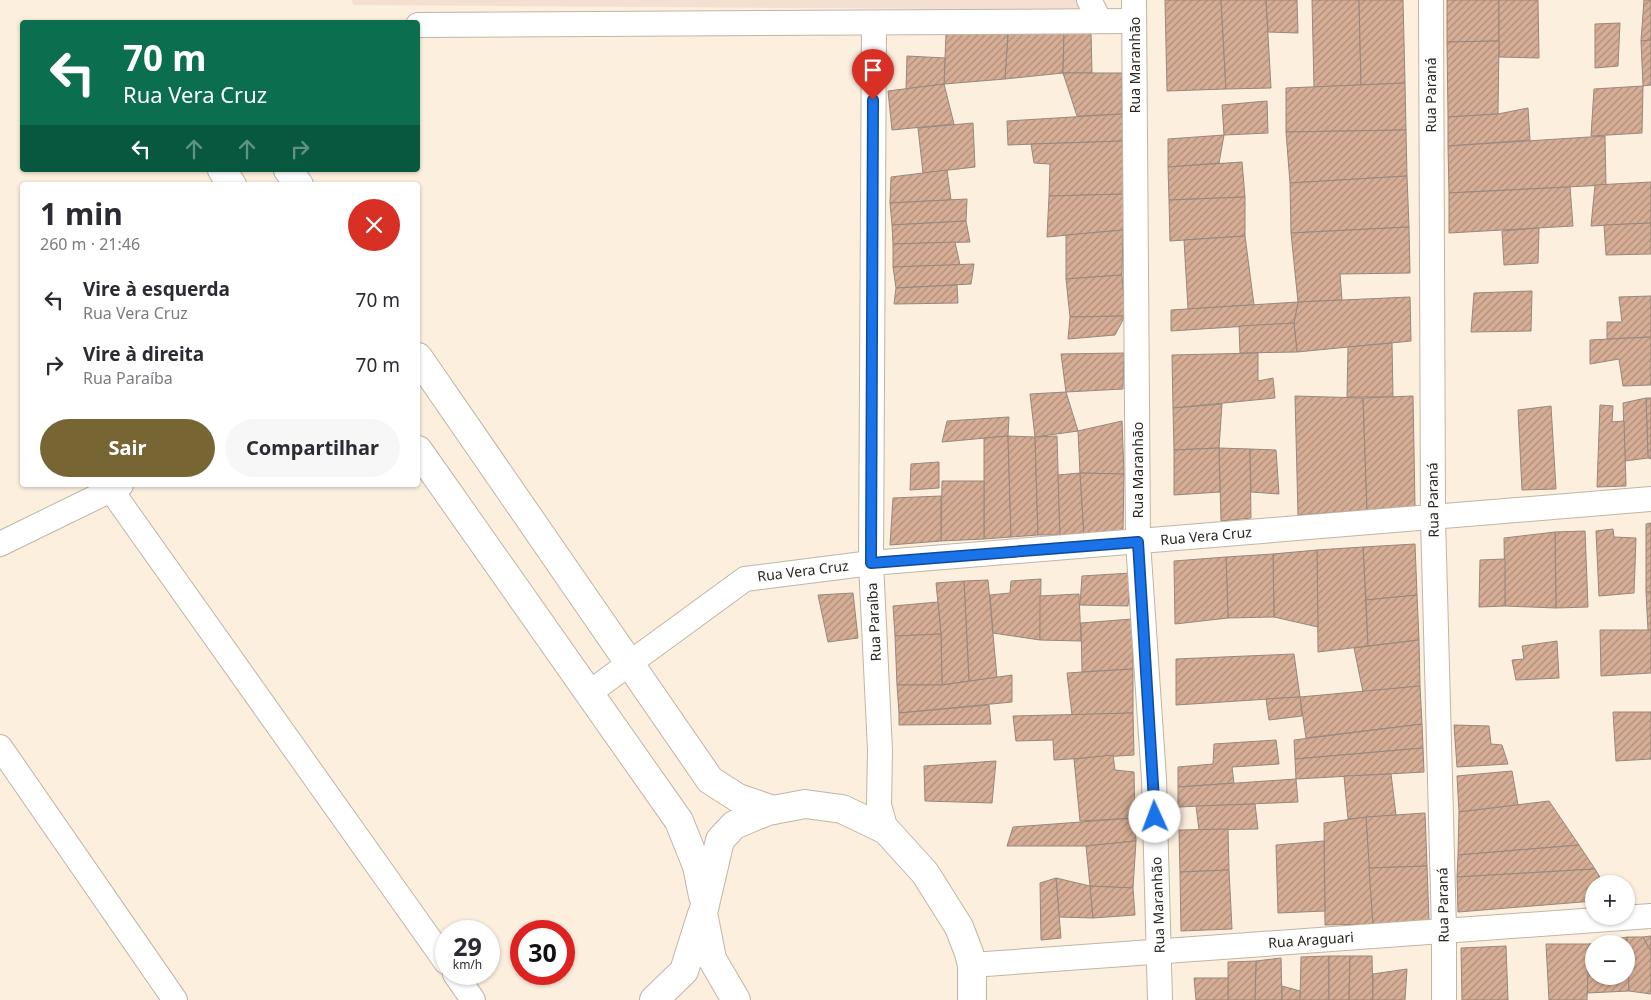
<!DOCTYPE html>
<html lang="pt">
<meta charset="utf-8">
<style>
:root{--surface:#fff;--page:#f7f7f7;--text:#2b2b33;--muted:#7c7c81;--accent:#776533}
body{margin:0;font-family:"Noto Sans",sans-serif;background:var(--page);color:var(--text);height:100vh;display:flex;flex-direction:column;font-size:19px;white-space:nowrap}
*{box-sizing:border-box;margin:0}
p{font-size:16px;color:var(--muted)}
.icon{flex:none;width:28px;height:28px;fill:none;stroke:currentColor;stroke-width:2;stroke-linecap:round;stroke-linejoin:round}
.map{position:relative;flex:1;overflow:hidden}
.sheet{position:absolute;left:20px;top:182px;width:400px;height:305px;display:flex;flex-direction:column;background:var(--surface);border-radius:5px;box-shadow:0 1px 4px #0004}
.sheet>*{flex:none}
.guide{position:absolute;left:20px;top:20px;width:400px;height:152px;border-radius:5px;box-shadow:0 1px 4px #0004;background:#0b6e4f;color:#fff;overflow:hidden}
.buttons{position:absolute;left:1585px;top:875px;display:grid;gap:10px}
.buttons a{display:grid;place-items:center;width:50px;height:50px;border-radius:50%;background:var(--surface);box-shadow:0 1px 4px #0004;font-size:25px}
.speed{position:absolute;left:435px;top:920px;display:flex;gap:10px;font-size:25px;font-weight:700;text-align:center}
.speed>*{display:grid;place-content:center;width:65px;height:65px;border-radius:50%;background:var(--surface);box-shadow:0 1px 4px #0004;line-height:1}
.speed small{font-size:12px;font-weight:400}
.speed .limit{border:8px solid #d22;background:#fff;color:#111}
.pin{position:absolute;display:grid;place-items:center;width:42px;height:42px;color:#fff;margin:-51px -21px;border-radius:50% 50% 50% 0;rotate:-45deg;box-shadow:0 0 5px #0007}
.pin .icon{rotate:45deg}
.me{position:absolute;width:55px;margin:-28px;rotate:358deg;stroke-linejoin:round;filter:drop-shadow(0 0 4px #0008)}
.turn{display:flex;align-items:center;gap:18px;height:105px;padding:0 20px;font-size:22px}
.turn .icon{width:65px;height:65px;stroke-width:2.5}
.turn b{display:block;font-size:35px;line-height:42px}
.lanes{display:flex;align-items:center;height:48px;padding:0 20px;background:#0003;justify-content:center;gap:25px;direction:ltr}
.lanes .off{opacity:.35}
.round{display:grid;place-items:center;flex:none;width:52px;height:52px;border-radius:26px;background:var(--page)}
.summary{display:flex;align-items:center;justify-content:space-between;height:85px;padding:0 20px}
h1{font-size:30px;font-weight:700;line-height:38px}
.button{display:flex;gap:10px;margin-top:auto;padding:10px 20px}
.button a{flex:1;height:58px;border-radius:30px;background:var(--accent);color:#fff;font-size:20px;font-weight:700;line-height:58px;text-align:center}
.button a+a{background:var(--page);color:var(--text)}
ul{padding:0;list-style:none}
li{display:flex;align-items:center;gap:15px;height:65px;padding:0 20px}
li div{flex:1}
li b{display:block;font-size:19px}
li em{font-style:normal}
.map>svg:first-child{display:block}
.industrial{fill:#f4dfd0}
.building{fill:url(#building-hatch);stroke:#99877d;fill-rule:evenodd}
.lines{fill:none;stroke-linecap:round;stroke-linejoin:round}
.street-casing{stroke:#c1b5a5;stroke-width:26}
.secondary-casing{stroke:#c1b5a5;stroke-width:30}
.street{stroke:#fff;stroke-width:24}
.secondary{stroke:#fff;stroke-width:28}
.route-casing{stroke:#114b97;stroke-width:12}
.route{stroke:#1a73e8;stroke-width:9}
.labels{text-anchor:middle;stroke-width:4;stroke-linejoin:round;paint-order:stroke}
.street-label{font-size:14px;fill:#2b2620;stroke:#fff}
</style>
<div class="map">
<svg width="1651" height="1000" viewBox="0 0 1651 1000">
<defs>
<pattern id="building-hatch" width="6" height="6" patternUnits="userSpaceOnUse" patternTransform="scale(1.25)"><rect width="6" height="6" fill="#d6ad95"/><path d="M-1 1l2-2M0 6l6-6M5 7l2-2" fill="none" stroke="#ae8d79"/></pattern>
</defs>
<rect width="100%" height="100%" fill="#fcefde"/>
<polygon class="industrial" points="351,0 1076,0 1082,10 354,5"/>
<g class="building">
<polygon points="1165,0 1221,0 1226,89 1167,91"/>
<polygon points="1221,0 1266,0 1271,88 1226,89"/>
<polygon points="1266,0 1297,0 1298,33 1268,32"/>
<polygon points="1312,0 1359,0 1361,85 1314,87"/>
<polygon points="1359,0 1403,0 1405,83 1361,85"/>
<polygon points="1447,0 1499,0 1499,41 1447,42"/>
<polygon points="1499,0 1538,0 1539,58 1499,57"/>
<polygon points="1644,0 1651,0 1651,40 1641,41"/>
<polygon points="1620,23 1618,66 1595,68 1595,24"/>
<polygon points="1064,32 1063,73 1005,79 1008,33"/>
<polygon points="1064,32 1091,33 1092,73 1063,73"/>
<polygon points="1008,33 1005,79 944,84 946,34"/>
<polygon points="1651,40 1651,85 1643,86 1641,41"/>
<polygon points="1499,41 1498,114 1448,117 1447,42"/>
<polygon points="907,56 945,58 944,84 906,89"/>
<polygon points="1063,73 1122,73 1122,114 1077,116"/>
<polygon points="1405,83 1406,130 1286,132 1286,88"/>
<polygon points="944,84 954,124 892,130 888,91"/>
<polygon points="1643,86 1642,133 1591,136 1594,89"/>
<polygon points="1267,101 1268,133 1224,135 1222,105"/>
<polygon points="1528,108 1530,140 1448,146 1448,117 1498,114"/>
<polygon points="1122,114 1124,141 1008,145 1007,121"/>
<polygon points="973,123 975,167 923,173 918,128"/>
<polygon points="1406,130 1407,176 1290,183 1286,132"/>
<polygon points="1224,135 1219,163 1168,167 1168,139"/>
<polygon points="1605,136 1606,185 1449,193 1448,146"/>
<polygon points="1124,141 1125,194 1049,196 1050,164 1034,163 1031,144"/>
<polygon points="1242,162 1245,197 1169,200 1168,167"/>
<polygon points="947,170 951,200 890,203 891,177"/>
<polygon points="1407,176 1409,227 1291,233 1290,183"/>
<polygon points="1651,182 1651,223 1591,226 1595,185"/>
<polygon points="1570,187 1573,226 1449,233 1449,193"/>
<polygon points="1125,194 1123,230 1047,237 1049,196"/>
<polygon points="1245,197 1245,236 1170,241 1169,200"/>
<polygon points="967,199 966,221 892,225 890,203"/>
<polygon points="966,221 970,242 893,244 892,225"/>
<polygon points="1651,223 1651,254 1606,255 1604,225"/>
<polygon points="1409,227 1410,273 1340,274 1342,300 1298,302 1291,233"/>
<polygon points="1539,228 1538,263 1504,265 1502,231"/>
<polygon points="1123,230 1122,275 1066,279 1066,235"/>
<polygon points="1245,236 1254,305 1188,309 1184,240"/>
<polygon points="955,242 960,265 893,267 893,244"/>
<polygon points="974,264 971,284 896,288 893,267"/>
<polygon points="1122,275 1125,316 1070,317 1066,279"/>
<polygon points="957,285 958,303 894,304 896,288"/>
<polygon points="1532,291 1531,331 1471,332 1474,293"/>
<polygon points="1651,296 1651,337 1607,339 1607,322 1622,322 1619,297"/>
<polygon points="1410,297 1411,341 1297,352 1294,323 1298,302"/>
<polygon points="1298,302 1294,323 1171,331 1171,310"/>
<polygon points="1125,316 1115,335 1068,339 1070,317"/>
<polygon points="1294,323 1297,352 1240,353 1239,326"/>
<polygon points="1651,337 1651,385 1623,386 1619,359 1590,364 1590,340"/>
<polygon points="1392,343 1393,397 1347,397 1348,347"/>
<polygon points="1124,353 1123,389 1066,392 1061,354"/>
<polygon points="1258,353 1258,381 1273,378 1275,398 1173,408 1172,355"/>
<polygon points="1066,392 1078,431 1035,437 1030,394"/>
<polygon points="1295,396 1363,398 1367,510 1298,515"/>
<polygon points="1413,396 1415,506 1367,510 1363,398"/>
<polygon points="1646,398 1651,398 1651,459 1648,458"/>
<polygon points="1646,398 1648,458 1625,461 1623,403"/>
<polygon points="1222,404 1219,448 1174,450 1173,408"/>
<polygon points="1600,405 1613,406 1612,422 1624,421 1626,486 1597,487"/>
<polygon points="1551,406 1556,489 1522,490 1518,410"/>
<polygon points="1009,417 1008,436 942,442 947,421"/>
<polygon points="1122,421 1124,474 1080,473 1078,431"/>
<polygon points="1008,436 1011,537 984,539 984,438"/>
<polygon points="1008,436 1035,437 1038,535 1011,537"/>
<polygon points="1057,436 1060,535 1038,535 1035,437"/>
<polygon points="1219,448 1250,449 1251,518 1221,521"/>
<polygon points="1219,448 1220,492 1174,495 1174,450"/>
<polygon points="1250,449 1276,450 1279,494 1251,492"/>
<polygon points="939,462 939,488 910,490 911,464"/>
<polygon points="1080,473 1084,535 1060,535 1058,475"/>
<polygon points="1080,473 1124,474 1123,530 1084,535"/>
<polygon points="942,481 984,481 984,539 941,541"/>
<polygon points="941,496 941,541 890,545 893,498"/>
<polygon points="1651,523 1651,592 1646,592 1646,524"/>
<polygon points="1613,529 1614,537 1636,538 1634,593 1599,596 1596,531"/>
<polygon points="1585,531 1588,607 1556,608 1555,532"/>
<polygon points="1555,532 1556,608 1505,606 1504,538"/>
<polygon points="1415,544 1417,595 1366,600 1363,547"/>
<polygon points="1363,547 1368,646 1318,652 1317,550"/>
<polygon points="1317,550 1318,627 1274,617 1273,554"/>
<polygon points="1273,554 1274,617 1228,618 1226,557"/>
<polygon points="1226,557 1228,618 1175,624 1174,561"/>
<polygon points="1505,559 1505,606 1479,607 1480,560"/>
<polygon points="1131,573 1128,606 1080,605 1082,576"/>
<polygon points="1041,579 1040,640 993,633 990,595 1010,593 1011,581"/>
<polygon points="988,580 997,678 969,681 964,581"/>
<polygon points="964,581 969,681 942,685 941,634 936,583"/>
<polygon points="1646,592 1651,592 1651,630 1648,630"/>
<polygon points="853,593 858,638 828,642 818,595"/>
<polygon points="1079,594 1081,641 1040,640 1040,596"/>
<polygon points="1417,595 1419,640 1368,646 1366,600"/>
<polygon points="938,602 941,634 895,636 893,606"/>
<polygon points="1132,619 1133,669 1082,672 1081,623"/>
<polygon points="1600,630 1651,630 1651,673 1601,676"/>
<polygon points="941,634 942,685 897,685 895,636"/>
<polygon points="1419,640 1420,686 1363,692 1354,648"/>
<polygon points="1557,641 1559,678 1516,680 1512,660 1524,659 1522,646"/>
<polygon points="1294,654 1300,697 1176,705 1176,659"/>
<polygon points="1133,669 1133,713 1072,715 1067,673"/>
<polygon points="1012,675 1012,702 899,713 897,685 942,685"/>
<polygon points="1420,686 1422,724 1306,738 1300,697"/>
<polygon points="1300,697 1302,716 1269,720 1266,699"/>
<polygon points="989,705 991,724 899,725 899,713"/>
<polygon points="1613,712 1651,712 1651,759 1616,761"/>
<polygon points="1133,713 1134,755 1054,760 1053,740 1016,741 1013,716"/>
<polygon points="1422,724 1423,748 1295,759 1294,740"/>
<polygon points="1454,725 1489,726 1491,744 1502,745 1508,764 1457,767"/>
<polygon points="1276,740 1279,764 1232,767 1234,783 1178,787 1178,767 1213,764 1214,744"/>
<polygon points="1423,748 1424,772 1296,779 1295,759"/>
<polygon points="1113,755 1115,770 1134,772 1135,818 1080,821 1074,759"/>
<polygon points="996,761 992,803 925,801 924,766"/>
<polygon points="1512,771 1518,805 1459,812 1457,776"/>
<polygon points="1391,774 1396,815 1348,819 1344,776"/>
<polygon points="1296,779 1298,802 1178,807 1178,787"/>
<polygon points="1549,801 1579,845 1458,855 1459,812"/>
<polygon points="1255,804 1258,829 1199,830 1196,806"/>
<polygon points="1425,813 1427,866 1369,868 1366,817"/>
<polygon points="1366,817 1373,924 1325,925 1324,823"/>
<polygon points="1135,818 1136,841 1086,846 1007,846 1013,827"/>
<polygon points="1228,829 1229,870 1180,872 1179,830"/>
<polygon points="1136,841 1133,888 1090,886 1086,846"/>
<polygon points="1324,841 1325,911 1278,913 1276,845"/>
<polygon points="1579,845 1595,869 1457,877 1458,855"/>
<polygon points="1427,866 1429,921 1373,924 1369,868"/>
<polygon points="1595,869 1604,884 1594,884 1594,901 1458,912 1457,877"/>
<polygon points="1229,870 1232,929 1181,931 1180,872"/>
<polygon points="1056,878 1090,886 1093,918 1059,917"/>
<polygon points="1056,878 1061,938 1041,940 1040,883"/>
<polygon points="1090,886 1133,888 1135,915 1093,918"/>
<polygon points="1651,936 1651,952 1643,937"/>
<path d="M1627,937l2,54 -42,2 2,-49zM1594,944h32v32h-32z"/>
<polygon points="1627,937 1643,937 1651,952 1651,994 1629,991"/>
<polygon points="1546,944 1589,944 1587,1000 1549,1000"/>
<polygon points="1506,946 1508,1000 1462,1000 1461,948"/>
<polygon points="1329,956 1329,1000 1300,1000 1301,957"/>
<polygon points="1329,956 1350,956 1349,1000 1329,1000"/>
<polygon points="1350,956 1372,956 1373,1000 1349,1000"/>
<polygon points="1281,958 1282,1000 1255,1000 1256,961"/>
<polygon points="1256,961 1255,1000 1228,1000 1228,962"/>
<polygon points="1407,969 1405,1000 1373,1000 1373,974"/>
<polygon points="1194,978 1228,978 1228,1000 1196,1000"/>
<polygon points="1282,986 1300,991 1300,1000 1282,1000"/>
</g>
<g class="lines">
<g class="street-casing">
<g id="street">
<polyline points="1089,0 1100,21"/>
<polyline points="1134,0 1138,542 1154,779 1160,1000"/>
<polyline points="1431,0 1433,518 1444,930 1444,1000"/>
<polyline points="874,23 871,563 880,750 879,805 886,830"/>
<polyline points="418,25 1134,21"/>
<polyline points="111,490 446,962"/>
<polyline points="0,544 121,485"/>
<polyline points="589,693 745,579 871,563 1651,499"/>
<polyline points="0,747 175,1000"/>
<polyline points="972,965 1651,916"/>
<polyline points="455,974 473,1000"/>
</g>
</g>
<g class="secondary-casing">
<g id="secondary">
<polyline points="222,170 232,185"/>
<polyline points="288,170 299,185"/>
<polyline points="418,357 710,780 738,798 773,810"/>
<polyline points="418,450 679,821 697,866 703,896"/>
<polyline points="654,1000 684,971 702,914"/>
<polyline points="736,1000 712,959 703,913 720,840 734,825 768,811 805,804 842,809 886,830 925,873 959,927 969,953 972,965 972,1000"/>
</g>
</g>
<use href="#street" class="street"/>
<use href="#secondary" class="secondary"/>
</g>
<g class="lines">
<g class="route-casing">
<polyline id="route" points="873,100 871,563 1138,542 1155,817"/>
</g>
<use href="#route" class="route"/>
</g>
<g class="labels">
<g class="street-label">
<text transform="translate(1135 65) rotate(-90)" y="5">Rua Maranhão</text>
<text transform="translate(1431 95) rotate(-90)" y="5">Rua Paraná</text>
<text transform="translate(1138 470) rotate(-90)" y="5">Rua Maranhão</text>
<text transform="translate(1433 500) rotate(-91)" y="5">Rua Paraná</text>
<text transform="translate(1206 536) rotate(-5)" y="5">Rua Vera Cruz</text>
<text transform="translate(803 571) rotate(-7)" y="5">Rua Vera Cruz</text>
<text transform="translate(874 622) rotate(-93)" y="5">Rua Paraíba</text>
<text transform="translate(1158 905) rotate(-92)" y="5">Rua Maranhão</text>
<text transform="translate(1443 905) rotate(-91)" y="5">Rua Paraná</text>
<text transform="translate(1311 940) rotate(-4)" y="5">Rua Araguari</text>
</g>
</g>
</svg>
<div class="buttons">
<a>+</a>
<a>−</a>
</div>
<div class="speed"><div>29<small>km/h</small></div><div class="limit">30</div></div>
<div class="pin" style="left:873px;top:100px;background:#d93025"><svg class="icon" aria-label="arrive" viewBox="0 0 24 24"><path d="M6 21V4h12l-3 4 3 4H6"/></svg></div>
<svg class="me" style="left:1155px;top:817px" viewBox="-20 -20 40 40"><circle r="19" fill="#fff"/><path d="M0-13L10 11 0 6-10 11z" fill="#1a73e8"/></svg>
<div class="guide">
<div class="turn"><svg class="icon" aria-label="left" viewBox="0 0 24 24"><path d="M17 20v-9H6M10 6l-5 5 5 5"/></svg><div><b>70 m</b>Rua Vera Cruz</div></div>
<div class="lanes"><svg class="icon" aria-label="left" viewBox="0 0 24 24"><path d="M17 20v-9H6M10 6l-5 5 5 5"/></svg><svg class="icon off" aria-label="ahead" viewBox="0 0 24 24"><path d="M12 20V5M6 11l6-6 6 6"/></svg><svg class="icon off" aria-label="ahead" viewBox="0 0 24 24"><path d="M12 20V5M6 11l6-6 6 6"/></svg><svg class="icon off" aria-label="right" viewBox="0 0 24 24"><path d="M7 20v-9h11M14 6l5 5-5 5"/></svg></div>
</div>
<section class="sheet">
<div class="summary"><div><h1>1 min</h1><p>260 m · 21:46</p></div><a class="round" style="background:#d93025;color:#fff"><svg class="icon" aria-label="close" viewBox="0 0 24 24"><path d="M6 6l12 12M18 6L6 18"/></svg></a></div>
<ul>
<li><svg class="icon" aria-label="left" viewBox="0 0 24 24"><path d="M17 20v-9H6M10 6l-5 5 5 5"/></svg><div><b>Vire à esquerda</b><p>Rua Vera Cruz</p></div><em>70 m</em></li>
<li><svg class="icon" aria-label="right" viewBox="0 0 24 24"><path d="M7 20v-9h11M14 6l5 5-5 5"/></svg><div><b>Vire à direita</b><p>Rua Paraíba</p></div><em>70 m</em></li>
</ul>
<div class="button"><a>Sair</a><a>Compartilhar</a></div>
</section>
</div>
